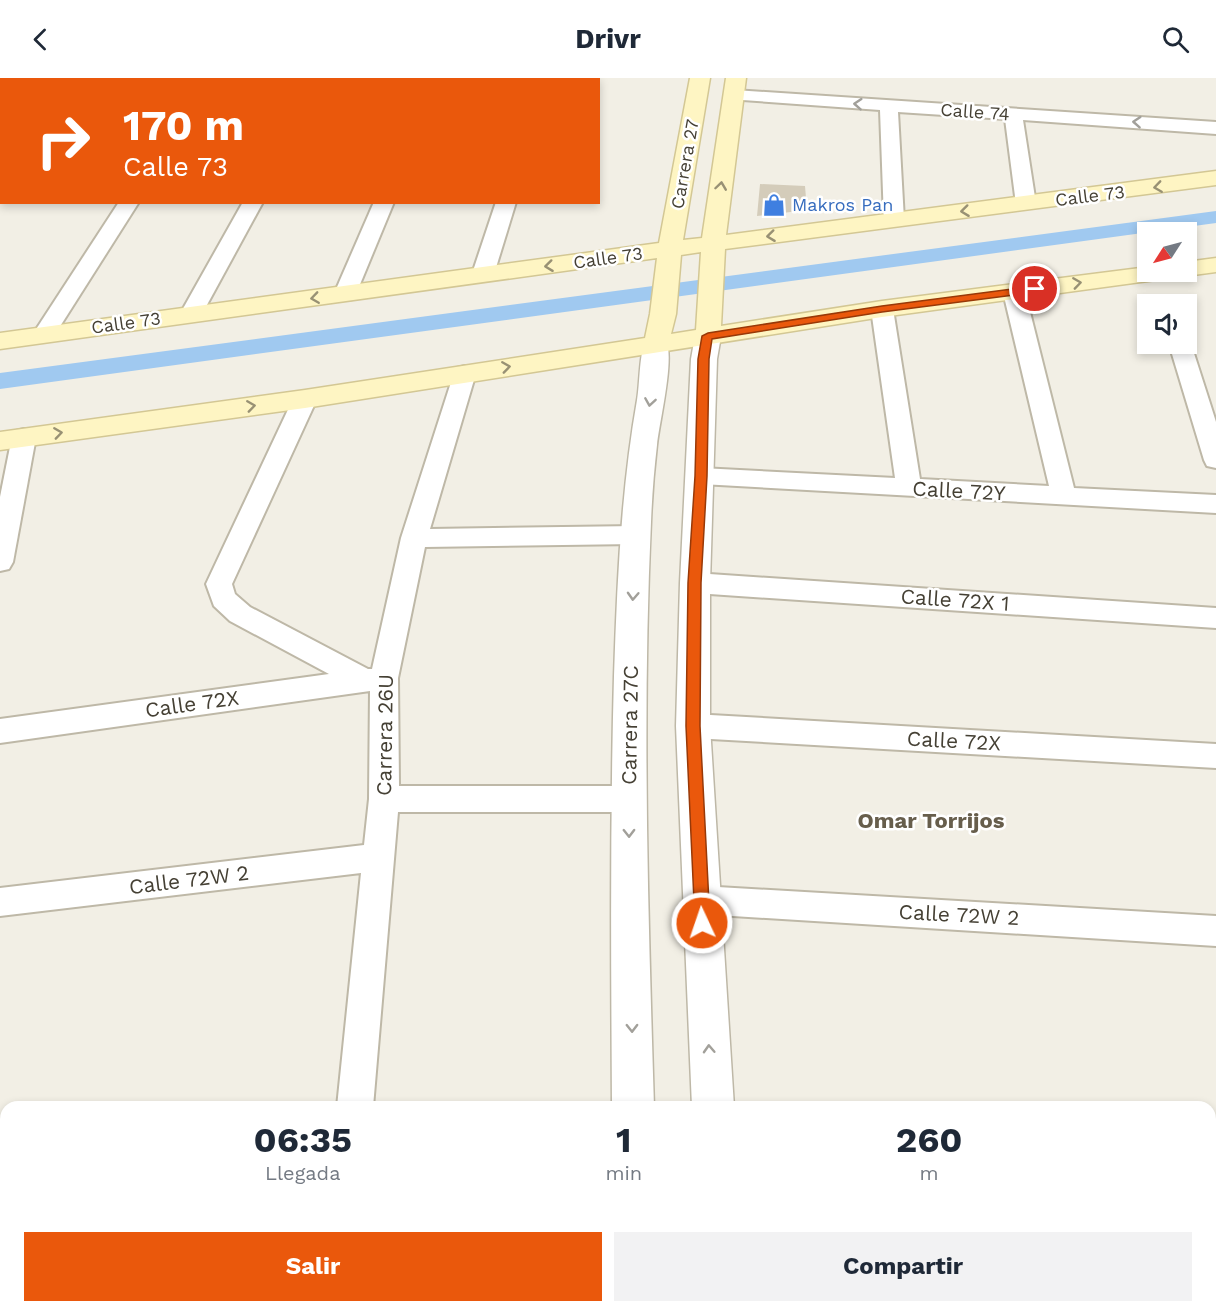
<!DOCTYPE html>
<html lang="es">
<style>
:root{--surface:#fff;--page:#f2f2f3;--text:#1f2937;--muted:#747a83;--accent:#ea580c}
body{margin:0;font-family:"Work Sans",sans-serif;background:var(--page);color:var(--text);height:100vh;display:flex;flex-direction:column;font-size:22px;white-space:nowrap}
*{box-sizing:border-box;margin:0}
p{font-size:20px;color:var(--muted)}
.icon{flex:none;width:33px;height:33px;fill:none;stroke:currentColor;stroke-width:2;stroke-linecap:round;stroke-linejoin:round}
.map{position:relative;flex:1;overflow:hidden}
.panel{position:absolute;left:0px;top:1023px;width:1216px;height:212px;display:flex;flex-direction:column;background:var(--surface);border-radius:18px 18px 0 0;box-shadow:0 3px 9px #0003}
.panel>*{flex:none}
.banner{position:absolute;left:0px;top:0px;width:600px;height:126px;box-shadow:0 3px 9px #0003;background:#ea580c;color:#fff;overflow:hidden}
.needle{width:39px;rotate:234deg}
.tools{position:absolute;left:1137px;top:144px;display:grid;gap:12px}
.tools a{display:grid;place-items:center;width:60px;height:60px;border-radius:0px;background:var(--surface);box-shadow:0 3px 9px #0003;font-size:30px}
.pin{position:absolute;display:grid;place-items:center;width:51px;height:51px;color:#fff;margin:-26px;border:3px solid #fff;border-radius:50%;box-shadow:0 2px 6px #0007}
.me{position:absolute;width:66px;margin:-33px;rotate:357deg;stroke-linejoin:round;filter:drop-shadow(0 0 4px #0008)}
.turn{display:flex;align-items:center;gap:21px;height:126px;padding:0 24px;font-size:27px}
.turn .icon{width:78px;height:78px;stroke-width:2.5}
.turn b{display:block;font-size:42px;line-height:51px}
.eta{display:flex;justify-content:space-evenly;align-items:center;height:102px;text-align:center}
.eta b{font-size:36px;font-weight:700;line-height:42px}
.primary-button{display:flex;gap:12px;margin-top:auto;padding:12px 24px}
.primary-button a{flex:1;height:69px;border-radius:0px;background:var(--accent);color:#fff;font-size:24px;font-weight:700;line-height:69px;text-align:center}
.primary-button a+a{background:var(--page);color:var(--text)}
header{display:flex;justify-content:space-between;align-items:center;height:78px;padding:0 24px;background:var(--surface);font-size:27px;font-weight:700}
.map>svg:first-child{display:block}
.water{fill:#a0c9f0}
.building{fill:#d4ccba}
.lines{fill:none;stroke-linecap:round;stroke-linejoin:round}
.minor-casing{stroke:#beb8a7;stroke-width:4}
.tertiary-casing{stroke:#beb8a7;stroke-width:3}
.secondary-casing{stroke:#d3c794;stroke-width:3}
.minor{fill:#fff;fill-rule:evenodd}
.tertiary{fill:#fff;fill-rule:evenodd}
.secondary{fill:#fef5c3;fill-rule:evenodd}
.oneway{stroke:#a2a09a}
.oneway2{stroke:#989174}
.route{fill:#ea580c;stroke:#983908;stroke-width:1.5}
.labels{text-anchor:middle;stroke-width:5;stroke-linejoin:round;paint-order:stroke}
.far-street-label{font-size:18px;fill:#454034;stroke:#fff}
.far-shop-label{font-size:18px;fill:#366cbe;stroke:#fff;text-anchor:start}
.street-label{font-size:21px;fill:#454034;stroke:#fff}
.neighbourhood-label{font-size:22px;font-weight:bold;fill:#675e4c;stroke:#fff}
</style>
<header><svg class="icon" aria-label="back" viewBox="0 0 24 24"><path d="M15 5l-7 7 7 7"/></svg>Drivr<svg class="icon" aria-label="search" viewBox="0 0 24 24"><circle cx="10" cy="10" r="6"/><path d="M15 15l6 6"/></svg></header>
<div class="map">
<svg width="1216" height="1234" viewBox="0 0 1216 1234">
<rect width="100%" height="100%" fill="#f2efe5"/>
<polygon class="water" points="1216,133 1216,145 0,311 0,295"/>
<polygon class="building" points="760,106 805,108 807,132 757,138"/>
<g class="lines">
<g class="minor-casing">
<g id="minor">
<polygon points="68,0 86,0 67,2"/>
<polygon points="202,0 220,0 201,2"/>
<polygon points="314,0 332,0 313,2"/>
<polygon points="428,0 446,0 427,2"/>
<polygon points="538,0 556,0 537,2"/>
<polygon points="734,12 1216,44 1216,56 1023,42 1036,126 1033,130 1019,130 1016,126 1005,41 898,34 904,142 901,146 887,146 884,142 880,32 728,21 725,17 728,13"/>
<rect x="0" y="33" width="2" height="10"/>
<polygon points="2,90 2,103 0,104 0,91"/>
<polygon points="119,124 139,124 52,261 44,263 36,261 33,256"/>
<polygon points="243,124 263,124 202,236 199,241 191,243 183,241 180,236"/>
<polygon points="374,124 394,124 356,216 353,221 345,222 337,221 334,216"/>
<polygon points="496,124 516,124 494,196 490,200 483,202 476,200 472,196"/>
<polygon points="1014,208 1022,209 1025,214 1074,410 1216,417 1216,435 701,406 692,404 689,398 692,392 701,390 895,400 871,231 874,226 882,224 890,226 893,231 920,401 1049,408 1003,214 1006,209"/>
<polygon points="1167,218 1175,219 1178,226 1158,226 1156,224 1159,219"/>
<polygon points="1186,261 1191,266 1216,344 1216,390 1207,388 1204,382 1169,266 1186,266"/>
<polygon points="465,288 473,290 476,295 430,451 636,448 645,451 649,457 645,463 636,466 425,469 398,600 399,708 629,708 640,712 644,721 640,730 629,734 398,734 373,1029 337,1029 361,795 0,838 0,810 364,767 369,721 370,613 0,665 0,641 329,596 230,543 214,528 206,506 293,321 297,316 305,314 313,316 317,321 232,506 235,516 250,529 368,591 372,591 401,460 454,295 457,290"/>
<polygon points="24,351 32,353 36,359 13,484 9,491 0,493 0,419 12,359 16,353"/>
<polygon points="695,495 1216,530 1216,550 695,515 686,512 682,505 686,498"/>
<polygon points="693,636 1216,666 1216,690 693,660 683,656 678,648 683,640"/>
<polygon points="701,808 1216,838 1216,868 701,836 690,832 685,822 690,812"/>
<rect x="1210" y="1057" width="6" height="36"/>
</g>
</g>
<g class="tertiary-casing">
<g id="tertiary">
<polygon points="708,250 717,252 721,258 717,281 710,505 710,648 734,1029 692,1029 676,648 680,505 691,281 695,258 699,252"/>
<path d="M656,258l9,2c11,17 -6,85 -8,107 -3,26 -5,51 -6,77 -9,195 -3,390 3,585h-42c-1,-144 -2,-287 2,-431 3,-92 7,-185 23,-276 3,-15 2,-50 10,-62z"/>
<rect x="613" y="1228" width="46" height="6"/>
<rect x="702" y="1228" width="46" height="6"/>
</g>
</g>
<g class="secondary-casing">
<g id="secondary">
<path d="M690,0h20l-27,162 19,-2 24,-160h20l-20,157 490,-64v14l-491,64 -4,77 161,-25 266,-34v5h27l-3,5 -9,2 -281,38 -577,91 -305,42v-18l305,-42 340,-52 5,-24 7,-56 -657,91v-16l659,-90zM701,174l-5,78 -25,4 5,-20 5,-59z"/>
<polygon points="1216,180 1216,194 1186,198 1176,194 1186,194 1186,184"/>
</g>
</g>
<use href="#minor" class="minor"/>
<use href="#tertiary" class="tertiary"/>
<use href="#secondary" class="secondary"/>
</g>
<defs><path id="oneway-chevron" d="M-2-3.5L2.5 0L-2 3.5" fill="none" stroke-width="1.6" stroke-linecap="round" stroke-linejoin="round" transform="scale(1.5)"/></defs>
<g class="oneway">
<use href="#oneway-chevron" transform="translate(858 26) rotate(-176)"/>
<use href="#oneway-chevron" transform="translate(1137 44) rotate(-176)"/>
<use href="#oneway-chevron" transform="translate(650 324) rotate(99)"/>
<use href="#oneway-chevron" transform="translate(633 518) rotate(93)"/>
<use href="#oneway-chevron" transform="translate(629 755) rotate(89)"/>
<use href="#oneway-chevron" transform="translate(632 950) rotate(89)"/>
<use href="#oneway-chevron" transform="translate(709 971) rotate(-93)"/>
</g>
<g class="oneway2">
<use href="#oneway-chevron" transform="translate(721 108) rotate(-82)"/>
<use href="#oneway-chevron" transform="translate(1158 109) rotate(172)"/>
<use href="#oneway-chevron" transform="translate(965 133) rotate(173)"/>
<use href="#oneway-chevron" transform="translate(771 158) rotate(173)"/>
<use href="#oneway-chevron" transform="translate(549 188) rotate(173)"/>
<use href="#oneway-chevron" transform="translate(1077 205) rotate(-8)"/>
<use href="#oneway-chevron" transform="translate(315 220) rotate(172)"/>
<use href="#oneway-chevron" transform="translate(506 289) rotate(-8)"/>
<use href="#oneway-chevron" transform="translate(251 328) rotate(-8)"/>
<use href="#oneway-chevron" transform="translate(58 355) rotate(-8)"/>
</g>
<polygon class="route" points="1035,208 1040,211 1038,214 882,234 712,261 709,281 707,398 701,505 700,648 710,845 708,850 702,852 697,850 695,845 686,648 688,505 695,398 698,281 702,258 708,255 882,228"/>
<defs>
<g id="shop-bare" transform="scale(1.8)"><path d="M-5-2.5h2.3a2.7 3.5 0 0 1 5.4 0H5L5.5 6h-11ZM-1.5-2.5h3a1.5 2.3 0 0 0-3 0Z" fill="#3f7fe0" stroke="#fff" stroke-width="2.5" paint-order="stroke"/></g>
</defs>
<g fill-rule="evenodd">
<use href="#shop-bare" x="774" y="127"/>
</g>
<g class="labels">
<g class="far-street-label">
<text transform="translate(975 34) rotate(4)" y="6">Calle 74</text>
<text transform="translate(685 86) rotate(-80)" y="6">Carrera 27</text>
<text transform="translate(1090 118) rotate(-7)" y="6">Calle 73</text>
<text transform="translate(608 180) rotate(-8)" y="6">Calle 73</text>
<text transform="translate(126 245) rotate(-8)" y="6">Calle 73</text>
</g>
<g class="far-shop-label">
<text x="792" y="133">Makros Pan</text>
</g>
<g class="street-label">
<text transform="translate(959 413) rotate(3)" y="7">Calle 72Y</text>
<text transform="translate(955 522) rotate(4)" y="7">Calle 72X 1</text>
<text transform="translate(192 626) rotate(-8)" y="7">Calle 72X</text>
<text transform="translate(630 647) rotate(-89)" y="7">Carrera 27C</text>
<text transform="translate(385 657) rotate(-89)" y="7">Carrera 26U</text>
<text transform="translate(954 663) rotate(3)" y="7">Calle 72X</text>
<text transform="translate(189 802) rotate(-7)" y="7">Calle 72W 2</text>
<text transform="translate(959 837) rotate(3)" y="7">Calle 72W 2</text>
</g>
<g class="neighbourhood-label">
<text x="931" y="750">Omar Torrijos</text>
</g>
</g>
</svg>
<div class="tools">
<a><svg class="needle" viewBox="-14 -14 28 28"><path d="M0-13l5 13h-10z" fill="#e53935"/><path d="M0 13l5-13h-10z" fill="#747a83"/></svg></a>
<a><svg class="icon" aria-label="sound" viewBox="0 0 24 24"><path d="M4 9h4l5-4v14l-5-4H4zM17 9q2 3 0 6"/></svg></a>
</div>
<div class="pin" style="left:1035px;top:211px;background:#d93025"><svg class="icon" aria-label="arrive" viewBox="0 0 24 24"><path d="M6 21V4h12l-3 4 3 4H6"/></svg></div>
<svg class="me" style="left:702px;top:845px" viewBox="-20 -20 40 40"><circle r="17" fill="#ea580c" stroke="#fff" stroke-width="3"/><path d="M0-11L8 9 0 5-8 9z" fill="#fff"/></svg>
<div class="banner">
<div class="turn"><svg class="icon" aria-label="right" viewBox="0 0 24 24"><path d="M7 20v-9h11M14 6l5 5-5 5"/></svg><div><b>170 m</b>Calle 73</div></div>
</div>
<section class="panel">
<div class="eta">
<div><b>06:35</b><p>Llegada</p></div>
<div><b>1</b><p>min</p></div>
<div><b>260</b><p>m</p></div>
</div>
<div class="primary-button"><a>Salir</a><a>Compartir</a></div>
</section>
</div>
